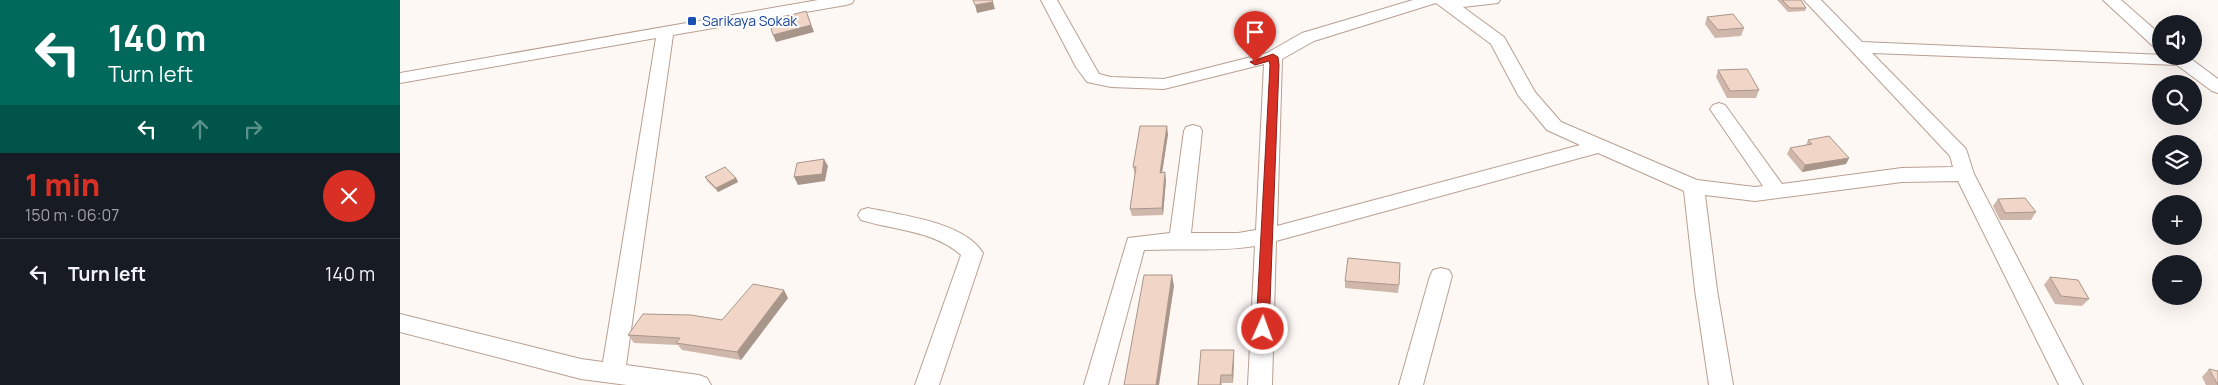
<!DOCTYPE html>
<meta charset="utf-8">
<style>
:root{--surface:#171b24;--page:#242831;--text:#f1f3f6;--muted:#9ea1a6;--line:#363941;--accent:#d93025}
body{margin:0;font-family:Manrope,sans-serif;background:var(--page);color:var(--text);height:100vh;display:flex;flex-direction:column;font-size:19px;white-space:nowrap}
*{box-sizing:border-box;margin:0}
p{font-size:16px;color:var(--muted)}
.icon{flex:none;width:28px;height:28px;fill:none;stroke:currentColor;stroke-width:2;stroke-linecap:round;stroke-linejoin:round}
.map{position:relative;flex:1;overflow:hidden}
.details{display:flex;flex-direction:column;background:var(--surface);width:400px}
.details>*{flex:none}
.guide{background:#00695c;color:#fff;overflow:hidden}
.tools{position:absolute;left:1752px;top:15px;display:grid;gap:10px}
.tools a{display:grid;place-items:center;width:50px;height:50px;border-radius:50%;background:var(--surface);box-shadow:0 5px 20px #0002;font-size:25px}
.pin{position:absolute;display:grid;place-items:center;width:42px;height:42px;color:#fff;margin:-51px -21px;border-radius:50% 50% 50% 0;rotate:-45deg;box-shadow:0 0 5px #0007}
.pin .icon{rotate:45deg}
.me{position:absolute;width:55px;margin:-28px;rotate:2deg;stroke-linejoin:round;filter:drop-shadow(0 0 4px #0008)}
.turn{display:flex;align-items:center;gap:18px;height:105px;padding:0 25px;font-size:22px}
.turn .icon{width:65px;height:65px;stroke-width:2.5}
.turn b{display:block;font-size:35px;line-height:42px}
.lanes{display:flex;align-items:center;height:48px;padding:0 25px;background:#0003;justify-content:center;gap:25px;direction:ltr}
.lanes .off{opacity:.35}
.round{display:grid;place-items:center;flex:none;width:52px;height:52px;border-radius:26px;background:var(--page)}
.overview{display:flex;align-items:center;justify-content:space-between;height:85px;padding:0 25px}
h1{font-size:30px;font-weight:800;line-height:38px;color:var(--accent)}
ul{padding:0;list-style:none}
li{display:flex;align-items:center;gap:15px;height:70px;padding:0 25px;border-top:1px solid var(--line)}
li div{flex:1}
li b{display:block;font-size:19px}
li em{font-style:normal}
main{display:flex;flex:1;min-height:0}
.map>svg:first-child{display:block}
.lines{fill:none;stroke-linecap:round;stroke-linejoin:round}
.minor-casing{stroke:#b99f91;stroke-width:2}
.minor{fill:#fff;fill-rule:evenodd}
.wall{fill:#cfb8ab}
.shaded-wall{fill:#a9968b}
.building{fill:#f1d6c7;stroke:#a9968b}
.route{fill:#d93025;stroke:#8d1f18}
.transit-dot{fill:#1a4fb4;stroke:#fff;stroke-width:2}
.labels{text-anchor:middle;stroke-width:4;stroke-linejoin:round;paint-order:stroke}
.transit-label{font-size:14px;fill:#164399;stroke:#fff;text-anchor:start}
</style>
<main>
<section class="details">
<div class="guide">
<div class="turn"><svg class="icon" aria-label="left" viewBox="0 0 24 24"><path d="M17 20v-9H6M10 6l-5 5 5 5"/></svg><div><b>140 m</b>Turn left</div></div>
<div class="lanes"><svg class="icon" aria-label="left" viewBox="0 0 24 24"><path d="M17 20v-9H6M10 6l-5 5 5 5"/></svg><svg class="icon off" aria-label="ahead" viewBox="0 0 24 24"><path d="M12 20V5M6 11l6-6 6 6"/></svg><svg class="icon off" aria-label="right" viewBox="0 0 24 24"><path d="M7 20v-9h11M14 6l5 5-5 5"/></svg></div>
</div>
<div class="overview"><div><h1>1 min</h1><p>150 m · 06:07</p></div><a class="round" style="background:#d93025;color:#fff"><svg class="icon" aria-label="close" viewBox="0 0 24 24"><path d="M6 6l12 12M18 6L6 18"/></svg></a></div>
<ul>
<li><svg class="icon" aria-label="left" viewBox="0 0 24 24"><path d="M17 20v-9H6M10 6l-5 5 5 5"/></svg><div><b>Turn left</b></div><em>140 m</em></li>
</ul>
</section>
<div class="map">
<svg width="1818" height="385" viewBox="0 0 1818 385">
<rect width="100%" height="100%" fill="#fef8f5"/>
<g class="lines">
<g class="minor-casing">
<g id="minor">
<polygon points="418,0 454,0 452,3 446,5 273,35 226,365 299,375 307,378 311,385 227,385 181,379 0,332 0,314 181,359 203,362 256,38 0,83 0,73"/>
<path d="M641,0h16l42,74 12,3 53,2 103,-26 35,-20 111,-33h87l-2,3 -35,4 41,30 31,55 26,30 136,58 58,7 8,-1 -53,-77 3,-4 6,-2 6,2 57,79 120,-16 51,-1 -3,-11 -146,-156h17l41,42 325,14 31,23v14l-6,-2 -35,-26 -305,-12 94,96 8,25 109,211h-24l-101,-204 -56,1 -147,19 -50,-6 12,95 16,95h-24l-14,-95 -11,-99 -86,-38 -322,88 -4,144h-24l7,-139c-35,6 -75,2 -111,4l-36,135h-24l44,-147 42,-5 14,-102 2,-4 7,-2 7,2 2,4 -11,102h47l18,-3 8,-166 -100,25 -53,-2 -24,-5 -11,-15zM1036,3l55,41 27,51 29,35 33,15 -303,81 5,-167 32,-18z"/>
<polygon points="1703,0 1721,0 1761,35 1761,49 1755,48"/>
<path d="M468,208c32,7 97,14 115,45l-44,132h-24l46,-130c-26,-24 -67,-25 -100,-35l-3,-5 3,-5z"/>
<polygon points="1041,268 1049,270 1052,276 1023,385 999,385 1030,276 1033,270"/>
</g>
</g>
<use href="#minor" class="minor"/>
</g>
<g class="wall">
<polygon points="1377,0 1401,0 1406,8 1405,11 1388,12"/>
<polygon points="1307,17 1344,28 1341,36 1315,38 1305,24"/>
<polygon points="1318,70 1359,90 1356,98 1327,98 1316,77"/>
<polygon points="768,134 762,172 766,180 763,215 732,216 730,209 735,175 733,167"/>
<polygon points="1408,140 1449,158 1446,164 1402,172 1387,154 1390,148 1406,145"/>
<polygon points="305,177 336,178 338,182 318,192 307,181"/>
<polygon points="1598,199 1636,212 1631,220 1600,220 1593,206"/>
<polygon points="1650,277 1689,299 1682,306 1655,304 1644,285"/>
<polygon points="945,281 999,285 998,293 945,288"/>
<polygon points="388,298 341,360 282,350 278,345 234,343 228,335 322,320"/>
<polygon points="834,350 834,357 833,383 822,383 822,385 798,385"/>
<polygon points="1809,369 1818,385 1806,385 1802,377"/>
</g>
<g class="shaded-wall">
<polygon points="593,2 595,9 577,13 575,5"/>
<polygon points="406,11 414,32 376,42 373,35"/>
<polygon points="767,126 768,134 761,180 760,173"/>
<polygon points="1449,158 1446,164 1402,172 1405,165"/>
<polygon points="424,159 428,166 425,181 398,185 394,177"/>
<polygon points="765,172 766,180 763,215 762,208"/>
<polygon points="336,178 338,182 318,192 316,188"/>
<polygon points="772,275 774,286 759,385 756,385"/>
<polygon points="384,290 388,298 341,360 337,352"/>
<polygon points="834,350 834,357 833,383 832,375"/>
</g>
<g class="building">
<polygon points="573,0 592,0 593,2 575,5"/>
<polygon points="1382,0 1401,0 1406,8 1390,8"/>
<polygon points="406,11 411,25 373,35 369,21"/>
<polygon points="1333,14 1344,28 1318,30 1307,17"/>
<polygon points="1347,69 1359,90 1330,91 1318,70"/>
<polygon points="740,126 767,126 760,173 765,172 762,208 730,209 736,167 733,167"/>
<polygon points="1429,136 1449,158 1405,165 1390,148 1412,144 1408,140"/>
<polygon points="424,159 422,174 394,177 397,163"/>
<polygon points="325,167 336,178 316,188 305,177"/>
<polygon points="1625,198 1636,212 1605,213 1598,199"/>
<polygon points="948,258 1000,263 999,285 945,281"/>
<polygon points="744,275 772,275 756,385 724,385"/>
<polygon points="1650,277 1678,280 1689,299 1661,296"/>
<polygon points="353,284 384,290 337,352 276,343 280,338 228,335 243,314 291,315 322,320"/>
<polygon points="801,350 834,350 832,375 821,375 820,385 798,385"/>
<polygon points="1809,369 1818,371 1818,385"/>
</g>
<polygon class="route" points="873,54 878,57 879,65 869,329 867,333 858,333 856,329 870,65 869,61 855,65 850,62"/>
<rect class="transit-dot" x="287" y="16" width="10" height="10" rx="2.5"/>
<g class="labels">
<g class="transit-label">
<text x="302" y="26">Sarikaya Sokak</text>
</g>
</g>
</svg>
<div class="tools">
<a><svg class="icon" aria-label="sound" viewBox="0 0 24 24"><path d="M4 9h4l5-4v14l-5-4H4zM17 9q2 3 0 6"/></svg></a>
<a><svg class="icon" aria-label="search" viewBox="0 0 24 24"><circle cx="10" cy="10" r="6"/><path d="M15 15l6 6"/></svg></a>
<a><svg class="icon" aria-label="layers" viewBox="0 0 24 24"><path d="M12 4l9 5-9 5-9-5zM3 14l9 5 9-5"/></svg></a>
<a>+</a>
<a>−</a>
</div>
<div class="pin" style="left:855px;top:62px;background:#d93025"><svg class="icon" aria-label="arrive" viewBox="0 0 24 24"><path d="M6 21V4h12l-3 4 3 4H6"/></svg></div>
<svg class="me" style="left:863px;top:329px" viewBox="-20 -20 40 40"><circle r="17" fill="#d93025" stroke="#fff" stroke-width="3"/><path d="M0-11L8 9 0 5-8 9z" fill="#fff"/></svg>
</div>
</main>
